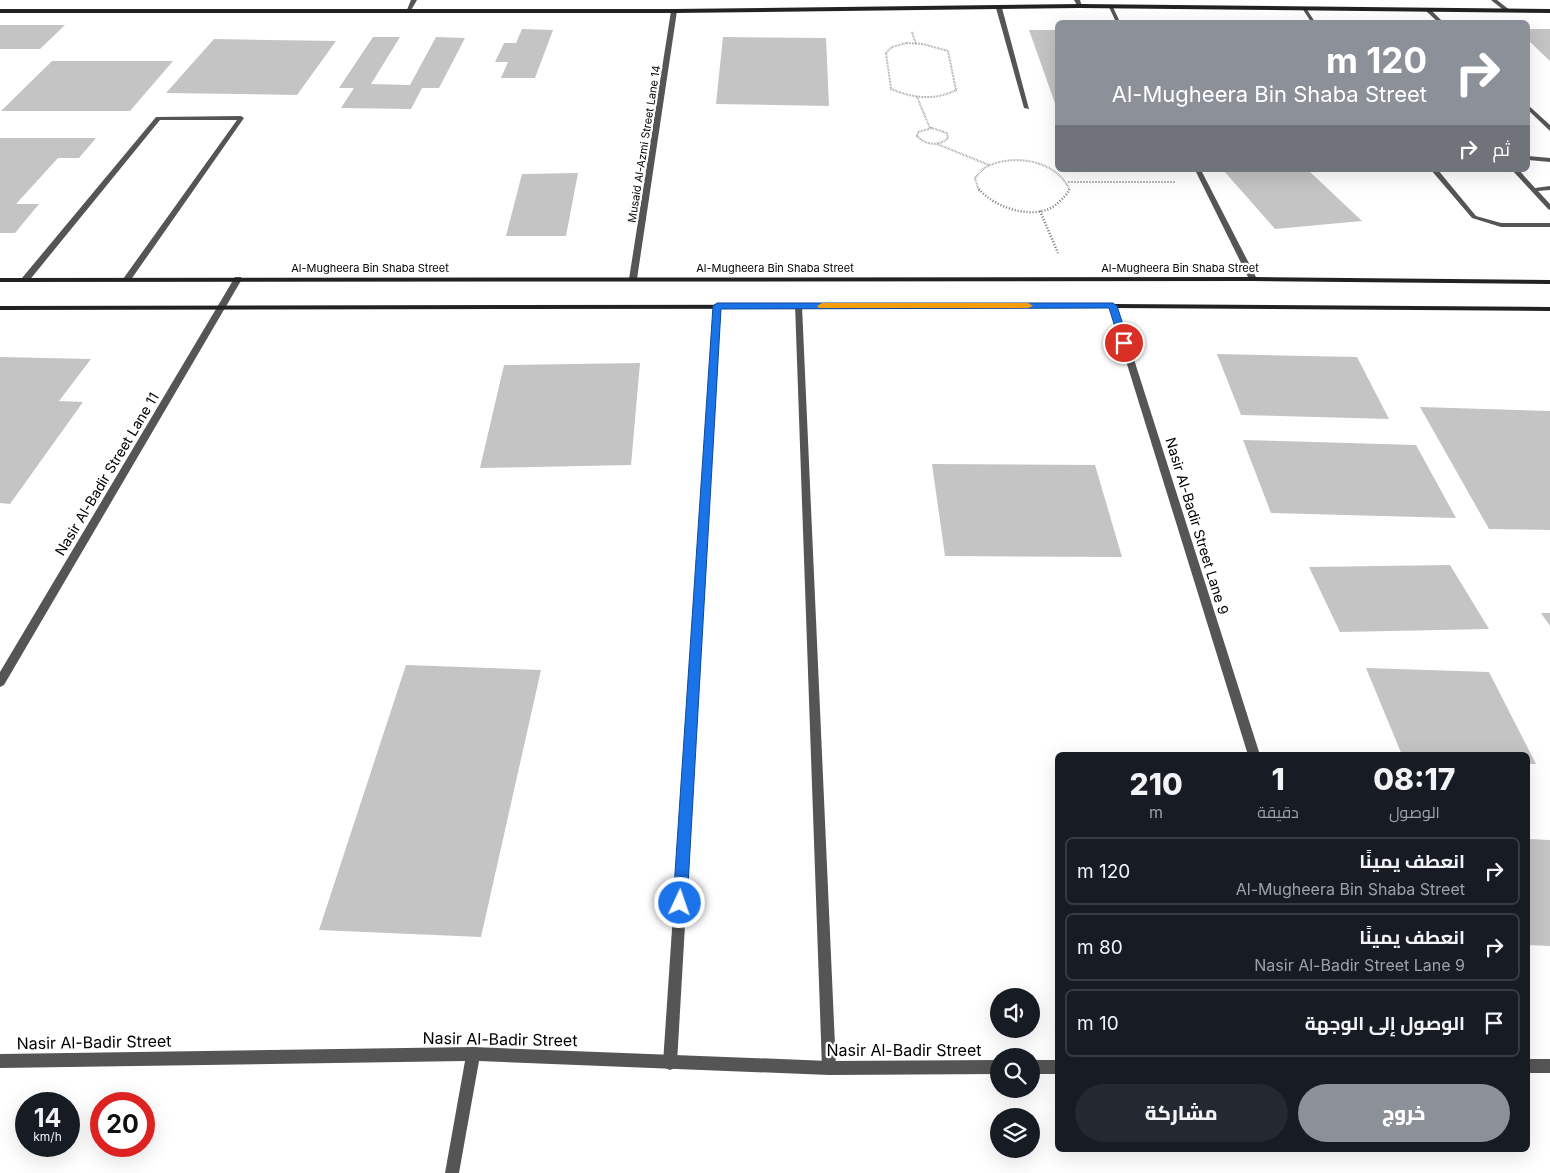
<!DOCTYPE html>
<html lang="ar">
<meta charset="utf-8">
<style>
:root{--surface:#171b24;--page:#242831;--text:#f1f3f6;--muted:#9ea1a6;--line:#363941;--accent:#8c9099}
body{margin:0;font-family:Inter,Cairo,sans-serif;background:var(--page);color:var(--text);direction:rtl;height:100vh;display:flex;flex-direction:column;font-size:19px;white-space:nowrap}
*{box-sizing:border-box;margin:0}
p{font-size:16px;color:var(--muted)}
.icon{flex:none;width:28px;height:28px;fill:none;stroke:currentColor;stroke-width:2;stroke-linecap:round;stroke-linejoin:round}
.map{position:relative;flex:1;overflow:hidden;direction:ltr}
.drawer{position:absolute;left:1055px;top:752px;width:475px;height:400px;display:flex;flex-direction:column;background:var(--surface);border-radius:8px;box-shadow:0 5px 20px #0002;direction:rtl}
.drawer>*{flex:none}
.hud{position:absolute;left:1055px;top:20px;width:475px;height:152px;border-radius:8px;box-shadow:0 5px 20px #0002;direction:rtl;background:#8c9099;color:#fff;overflow:hidden}
.buttons{position:absolute;left:990px;top:988px;display:grid;gap:10px}
.buttons a{display:grid;place-items:center;width:50px;height:50px;border-radius:50%;background:var(--surface);box-shadow:0 5px 20px #0002;font-size:25px}
.speed{position:absolute;left:15px;top:1092px;display:flex;gap:10px;font-size:25px;font-weight:700;text-align:center}
.speed>*{display:grid;place-content:center;width:65px;height:65px;border-radius:50%;background:var(--surface);box-shadow:0 5px 20px #0002;line-height:1}
.speed small{font-size:12px;font-weight:400}
.speed .limit{border:8px solid #d22;background:#fff;color:#111}
.pin{position:absolute;display:grid;place-items:center;width:42px;height:42px;color:#fff;margin:-21px;border:2px solid #fff;border-radius:50%;box-shadow:0 1px 5px #0007}
.me{position:absolute;width:55px;margin:-28px;rotate:3deg;stroke-linejoin:round;filter:drop-shadow(0 0 4px #0008)}
.turn{display:flex;align-items:center;gap:18px;height:105px;padding:0 20px;font-size:22px}
.turn .icon{width:65px;height:65px;stroke-width:2.5}
.turn b{display:block;font-size:35px;line-height:42px}
.then{display:flex;align-items:center;height:48px;padding:0 20px;background:#0003;gap:10px;font-size:19px}
.eta{display:flex;justify-content:space-evenly;align-items:center;height:85px;text-align:center}
.eta b{font-size:30px;font-weight:800;line-height:35px}
.action{display:flex;gap:10px;margin-top:auto;padding:10px 20px}
.action a{flex:1;height:58px;border-radius:30px;background:var(--accent);color:#fff;font-size:20px;font-weight:800;line-height:58px;text-align:center}
.action a+a{background:var(--page);color:var(--text)}
ul{padding:0;list-style:none}
li{display:flex;align-items:center;gap:15px;height:68px;margin:0 10px 8px;padding:0 10px;border:2px solid var(--line);border-radius:8px}
li div{flex:1}
li b{display:block;font-size:19px}
li em{font-style:normal}
.map>svg:first-child{display:block}
.building{fill:#c4c4c4}
.lines{fill:none;stroke-linecap:round;stroke-linejoin:round}
.path-far1{stroke:#777;stroke-width:2;stroke-dasharray:0.5 1;stroke-linecap:butt}
.path{stroke:#777;stroke-width:2.5;stroke-dasharray:1 2;stroke-linecap:butt}
.lane{fill:#555;fill-rule:evenodd}
.street{fill:#555;fill-rule:evenodd}
.secondary{fill:#222;fill-rule:evenodd}
.route{fill:#1a73e8;stroke:#114b97}
.slow{fill:#f59e0b}
.labels{text-anchor:middle;stroke-width:4.5;stroke-linejoin:round;paint-order:stroke}
.far-street-label{font-size:11px;fill:#000;stroke:#fff}
.street-label{font-size:14px;fill:#000;stroke:#fff}
.near-street-label{font-size:16px;fill:#000;stroke:#fff}
</style>
<div class="map">
<svg width="1550" height="1173" viewBox="0 0 1550 1173">
<rect width="100%" height="100%" fill="#fff"/>
<g class="building">
<polygon points="0,25 65,25 40,49 0,49"/>
<polygon points="522,29 553,30 535,78 501,78 508,62 495,62 504,43 516,43"/>
<polygon points="1528,29 1550,29 1550,61 1528,40"/>
<polygon points="1029,30 1058,30 1058,109 1057,109"/>
<polygon points="373,37 400,37 371,84 410,85 436,37 465,38 439,88 422,88 411,109 341,108 354,88 339,88"/>
<polygon points="723,37 826,38 829,106 716,104"/>
<polygon points="214,39 336,41 297,95 166,93"/>
<polygon points="52,61 173,61 130,111 1,111"/>
<polygon points="0,138 96,138 79,158 58,158 16,204 39,204 15,233 0,233"/>
<polygon points="1223,170 1308,170 1362,221 1275,229"/>
<polygon points="578,173 566,236 506,236 522,174"/>
<polygon points="1217,354 1357,357 1389,419 1241,415"/>
<polygon points="0,357 91,359 59,401 83,402 10,504 0,503"/>
<polygon points="640,363 631,465 480,468 504,365"/>
<polygon points="1420,407 1550,411 1550,530 1489,529"/>
<polygon points="1243,440 1416,445 1456,518 1271,513"/>
<polygon points="932,464 1095,465 1122,557 945,556"/>
<polygon points="1450,565 1489,629 1340,632 1309,567"/>
<polygon points="1541,613 1550,613 1550,626"/>
<polygon points="406,665 541,670 481,937 319,930"/>
<polygon points="1366,668 1489,672 1536,764 1528,764 1528,755 1402,755"/>
<polygon points="1528,839 1550,840 1550,946 1528,945"/>
</g>
<g class="lines">
<g class="path-far1">
<polyline points="912,32 916,44"/>
<path d="M906,43l17,1 25,7 8,39c-21,11 -44,8 -65,-1l-5,-36 6,-6z"/>
<polyline points="917,97 930,128"/>
<path d="M932,128l15,5 1,5c-10,9 -22,7 -31,-2l1,-4z"/>
<polyline points="937,144 989,165"/>
<polyline points="1068,182 1176,182"/>
<path d="M979,191l-4,-13c3,-3 7,-9 11,-11 27,-14 72,-7 84,24"/>
</g>
<g class="path">
<path d="M979,189c16,20 61,34 81,12 4,-4 8,-7 9,-12"/>
<polyline points="1040,211 1058,253"/>
</g>
<g class="lane">
<polygon points="411,0 417,0 410,12 406,12"/>
<polygon points="1491,0 1497,0 1511,11 1506,12"/>
<polygon points="999,6 1002,8 1029,109 1024,108 996,8"/>
<polygon points="1302,8 1306,8 1315,22 1311,22"/>
<polygon points="156,117 241,116 244,118 130,281 124,281 123,279 237,120 160,120 28,282 22,282 22,278"/>
<polygon points="1528,156 1550,158 1550,162 1528,160"/>
<polygon points="1431,170 1438,170 1476,216 1501,223 1550,223 1550,227 1501,227 1472,218"/>
<polygon points="1512,170 1519,170 1535,188 1550,186 1550,190 1538,191 1550,204 1550,210 1548,209"/>
<polygon points="714,304 720,304 721,306 677,1063 675,1068 670,1070 665,1068 663,1063"/>
<polygon points="795,304 801,304 802,306 836,1068 834,1073 829,1075 824,1073 822,1068"/>
</g>
<g class="street">
<polygon points="1074,0 1080,0 1082,7 1078,7"/>
<polygon points="1108,5 1112,5 1120,22 1116,22"/>
<polygon points="674,9 677,11 637,279 633,281 629,279 671,11"/>
<polygon points="1429,9 1431,10 1443,22 1438,22 1427,12 1426,11"/>
<polygon points="1528,105 1550,125 1550,131 1528,110"/>
<polygon points="1195,170 1201,170 1257,279 1256,281 1250,281 1249,279"/>
<polygon points="235,277 241,277 242,279 4,685 0,687 0,672"/>
<polygon points="1110,304 1116,304 1117,306 1260,755 1248,755 1109,306"/>
<polygon points="473,1047 829,1061 999,1060 999,1074 829,1075 479,1061 459,1173 445,1173 465,1061 0,1068 0,1054"/>
<rect x="1528" y="1059" width="22" height="14"/>
<rect x="1031" y="1060" width="27" height="14"/>
</g>
<g class="secondary">
<polygon points="1080,4 1550,9 1550,13 1080,8 674,13 0,13 0,9 674,9"/>
<polygon points="1253,277 1550,280 1550,284 1253,281 0,282 0,278"/>
<polygon points="1113,304 1550,307 1550,311 1113,308 0,310 0,306"/>
</g>
</g>
<polygon class="route" points="717,303 1113,303 1117,306 1129,343 1124,346 1120,343 1109,308 721,309 687,903 685,908 680,911 675,908 673,903 713,306"/>
<polygon class="slow" points="822,303 1028,303 1033,306 1028,308 819,308 817,306"/>
<g class="labels">
<g class="far-street-label">
<text transform="translate(644 144) rotate(-81)" y="4">Musaid Al-Azmi Street Lane 14</text>
<text x="370" y="272">Al-Mugheera Bin Shaba Street</text>
<text x="775" y="272">Al-Mugheera Bin Shaba Street</text>
<text x="1180" y="272">Al-Mugheera Bin Shaba Street</text>
</g>
<g class="street-label">
<text transform="translate(107 474) rotate(-59)" y="5">Nasir Al-Badir Street Lane 11</text>
<text transform="translate(1197 526) rotate(73)" y="5">Nasir Al-Badir Street Lane 9</text>
</g>
<g class="near-street-label">
<text transform="translate(500 1039) rotate(1)" y="6">Nasir Al-Badir Street</text>
<text transform="translate(94 1042) rotate(-1)" y="6">Nasir Al-Badir Street</text>
<text x="904" y="1056">Nasir Al-Badir Street</text>
</g>
</g>
</svg>
<div class="buttons">
<a><svg class="icon" aria-label="sound" viewBox="0 0 24 24"><path d="M4 9h4l5-4v14l-5-4H4zM17 9q2 3 0 6"/></svg></a>
<a><svg class="icon" aria-label="search" viewBox="0 0 24 24"><circle cx="10" cy="10" r="6"/><path d="M15 15l6 6"/></svg></a>
<a><svg class="icon" aria-label="layers" viewBox="0 0 24 24"><path d="M12 4l9 5-9 5-9-5zM3 14l9 5 9-5"/></svg></a>
</div>
<div class="speed"><div>14<small>km/h</small></div><div class="limit">20</div></div>
<div class="pin" style="left:1124px;top:343px;background:#d93025"><svg class="icon" aria-label="arrive" viewBox="0 0 24 24"><path d="M6 21V4h12l-3 4 3 4H6"/></svg></div>
<svg class="me" style="left:680px;top:903px" viewBox="-20 -20 40 40"><circle r="17" fill="#1a73e8" stroke="#fff" stroke-width="3"/><path d="M0-11L8 9 0 5-8 9z" fill="#fff"/></svg>
<div class="hud">
<div class="turn"><svg class="icon" aria-label="right" viewBox="0 0 24 24"><path d="M7 20v-9h11M14 6l5 5-5 5"/></svg><div><b>120 m</b>Al-Mugheera Bin Shaba Street</div></div>
<div class="then">ثم<svg class="icon" aria-label="right" viewBox="0 0 24 24"><path d="M7 20v-9h11M14 6l5 5-5 5"/></svg></div>
</div>
<section class="drawer">
<div class="eta">
<div><b>08:17</b><p>الوصول</p></div>
<div><b>1</b><p>دقيقة</p></div>
<div><b>210</b><p>m</p></div>
</div>
<ul>
<li><svg class="icon" aria-label="right" viewBox="0 0 24 24"><path d="M7 20v-9h11M14 6l5 5-5 5"/></svg><div><b>انعطف يمينًا</b><p>Al-Mugheera Bin Shaba Street</p></div><em>120 m</em></li>
<li><svg class="icon" aria-label="right" viewBox="0 0 24 24"><path d="M7 20v-9h11M14 6l5 5-5 5"/></svg><div><b>انعطف يمينًا</b><p>Nasir Al-Badir Street Lane 9</p></div><em>80 m</em></li>
<li><svg class="icon" aria-label="arrive" viewBox="0 0 24 24"><path d="M6 21V4h12l-3 4 3 4H6"/></svg><div><b>الوصول إلى الوجهة</b></div><em>10 m</em></li>
</ul>
<div class="action"><a>خروج</a><a>مشاركة</a></div>
</section>
</div>
